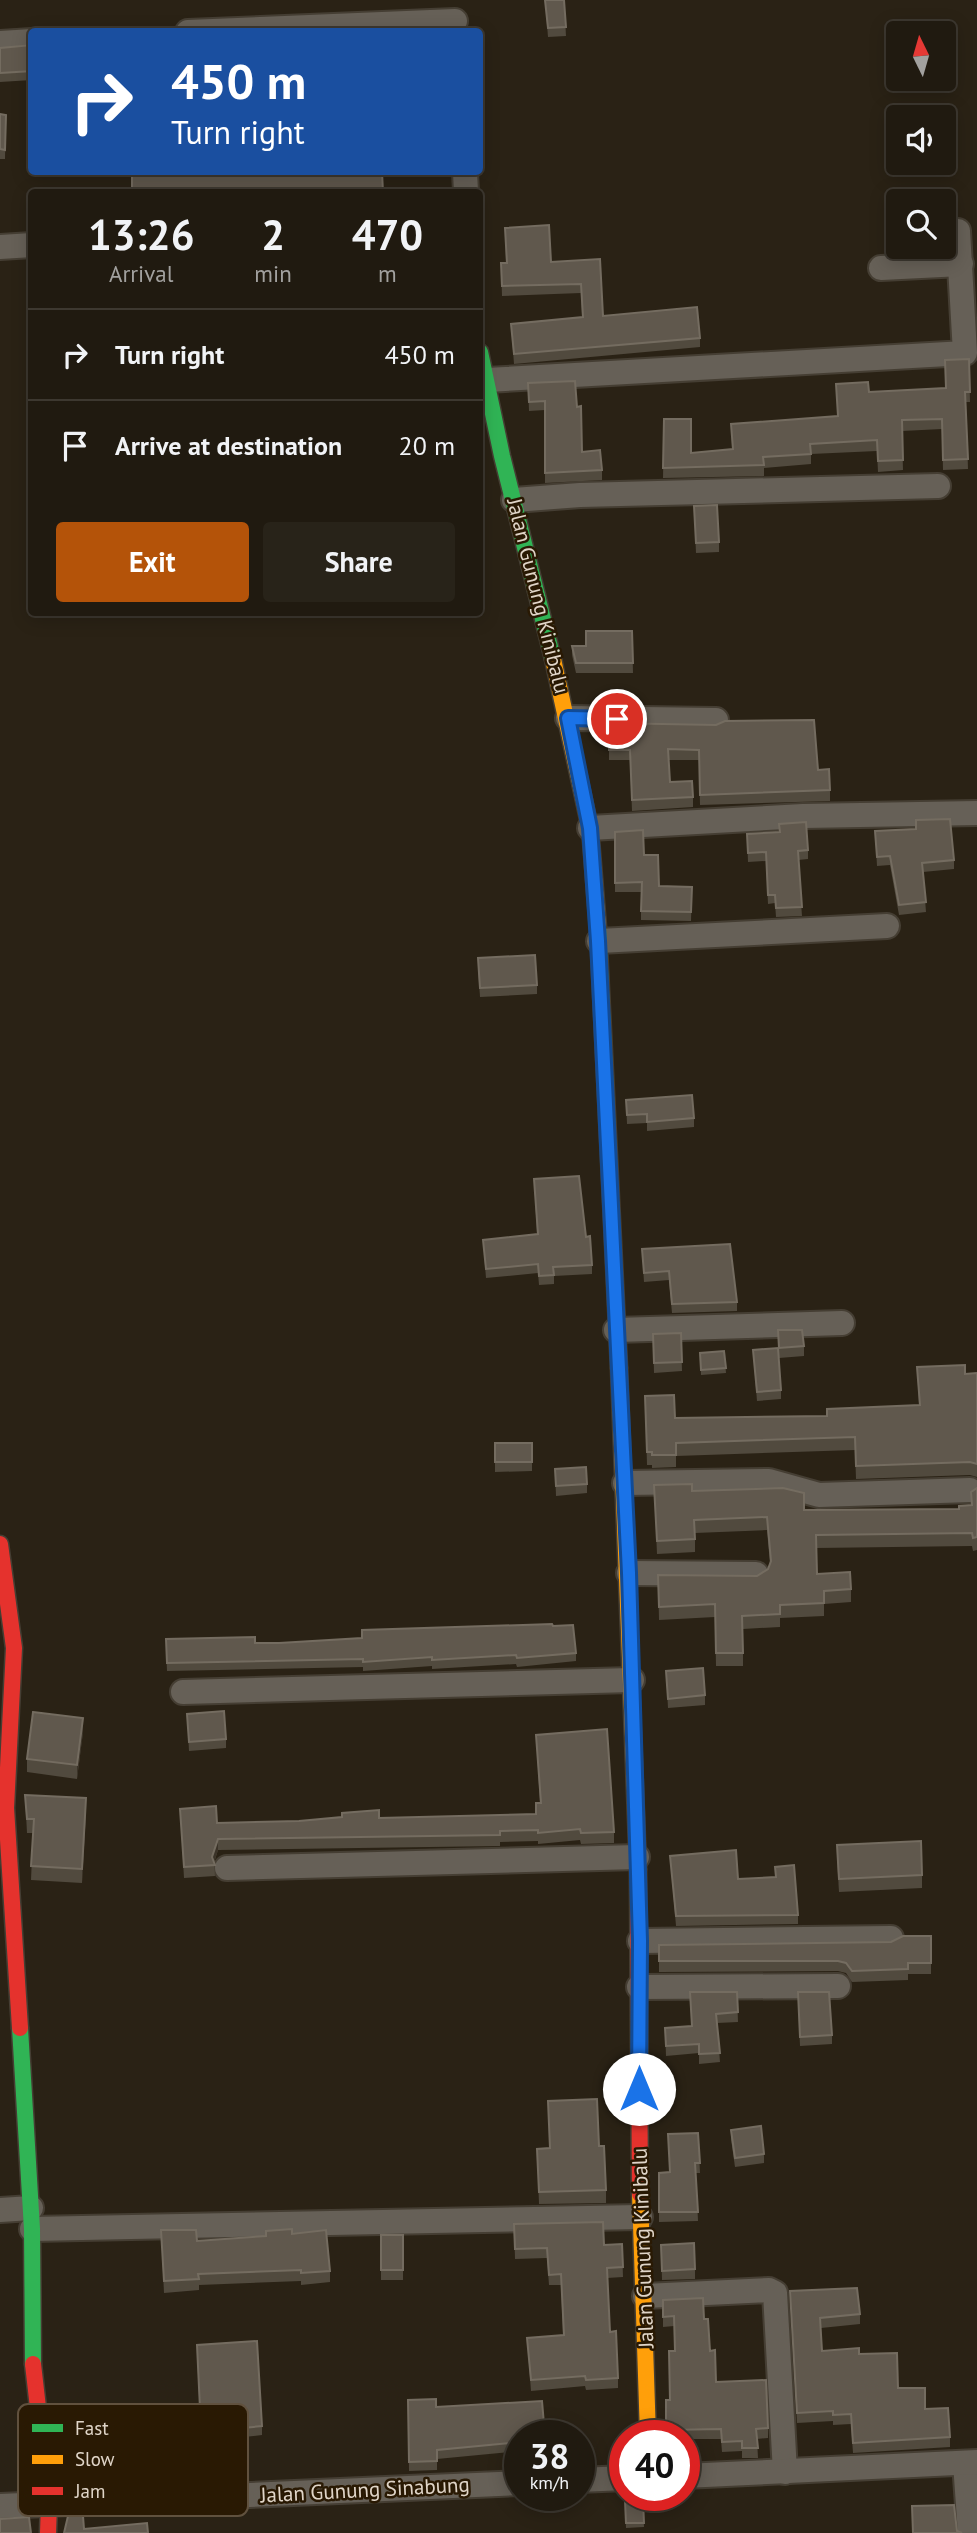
<!DOCTYPE html>
<style>
:root{--surface:#201a10;--page:#282319;--text:#f1f3f6;--muted:#a2a19f;--line:#3d3830;--accent:#b45309}
body{margin:0;font-family:"PT Sans",sans-serif;background:var(--page);color:var(--text);height:100vh;display:flex;flex-direction:column;font-size:26px;white-space:nowrap}
*{box-sizing:border-box;margin:0}
p{font-size:23px;color:var(--muted)}
.icon{flex:none;width:38px;height:38px;fill:none;stroke:currentColor;stroke-width:2;stroke-linecap:round;stroke-linejoin:round}
.map{position:relative;flex:1;overflow:hidden}
.side{position:absolute;left:28px;top:189px;width:455px;height:427px;display:flex;flex-direction:column;background:var(--surface);border-radius:7px;box-shadow:0 4px 18px #0003,0 0 0 2px var(--line)}
.side>*{flex:none}
.hud{position:absolute;left:28px;top:28px;width:455px;height:147px;border-radius:7px;box-shadow:0 4px 18px #0003,0 0 0 2px var(--line);background:#1a4fa0;color:#fff;overflow:hidden}
.needle{width:46px;rotate:355deg}
.tools{position:absolute;left:886px;top:21px;display:grid;gap:14px}
.tools a{display:grid;place-items:center;width:70px;height:70px;border-radius:7px;background:var(--surface);box-shadow:0 4px 18px #0003,0 0 0 2px var(--line);font-size:35px}
.speed{position:absolute;left:504px;top:2420px;display:flex;gap:14px;font-size:35px;font-weight:700;text-align:center}
.speed>*{display:grid;place-content:center;width:91px;height:91px;border-radius:50%;background:var(--surface);box-shadow:0 4px 18px #0003,0 0 0 2px var(--line);line-height:1}
.speed small{font-size:18px;font-weight:400}
.speed .limit{border:10px solid #d22;background:#fff;color:#111}
.pin{position:absolute;display:grid;place-items:center;width:60px;height:60px;color:#fff;margin:-30px;border:4px solid #fff;border-radius:50%;box-shadow:0 2px 7px #0007}
.me{position:absolute;width:77px;margin:-38px;rotate:0deg;stroke-linejoin:round;filter:drop-shadow(0 0 5px #0008)}
.turn{display:flex;align-items:center;gap:24px;height:147px;padding:0 28px;font-size:32px}
.turn .icon{width:91px;height:91px;stroke-width:2.5}
.turn b{display:block;font-size:49px;line-height:60px}
.eta{display:flex;justify-content:space-evenly;align-items:center;height:119px;text-align:center}
.eta b{font-size:42px;font-weight:600;line-height:49px}
.action{display:flex;gap:14px;margin-top:auto;padding:14px 28px}
.action a{flex:1;height:80px;border-radius:7px;background:var(--accent);color:#fff;font-size:28px;font-weight:600;line-height:80px;text-align:center}
.action a+a{background:var(--page);color:var(--text)}
ul{padding:0;list-style:none}
li{display:flex;align-items:center;gap:21px;height:91px;padding:0 28px;border-top:2px solid var(--line)}
li div{flex:1}
li b{display:block;font-size:26px}
li em{font-style:normal}
.map>svg:first-child{display:block}
.lines{fill:none;stroke-linecap:round;stroke-linejoin:round}
.street-casing{stroke:#453e33;stroke-width:28}
.fast-casing{stroke:#453e33;stroke-width:19}
.slow-casing{stroke:#453e33;stroke-width:19}
.jam-casing{stroke:#453e33;stroke-width:19}
.street{stroke:#666057;stroke-width:24}
.fast{stroke:#30b455;stroke-width:16}
.slow{stroke:#ff9f0a;stroke-width:16}
.jam{stroke:#e5322d;stroke-width:16}
.wall{fill:#514a3e}
.shaded-wall{fill:#3b3328}
.building{fill:#60584d;stroke:#746c60;stroke-width:2}
.route-casing{stroke:#114b97;stroke-width:18}
.route{stroke:#1a73e8;stroke-width:12}
.labels{text-anchor:middle;stroke-width:5;stroke-linejoin:round;paint-order:stroke}
.street-label{font-size:21px;fill:#e0d5c8;stroke:#291903}
.key{fill:#291903;stroke:#60513e;stroke-width:2}
.key-label{font-size:19px;fill:#e0d5c8}
</style>
<div class="map">
<svg width="977" height="2533" viewBox="0 0 977 2533">
<rect width="100%" height="100%" fill="#2a2215"/>
<g class="lines">
<g class="street-casing">
<g id="street">
<polyline points="188,32 455,21"/>
<polyline points="0,43 32,41"/>
<polyline points="465,172 466,192"/>
<polyline points="0,247 32,245"/>
<polyline points="881,268 961,264"/>
<polyline points="487,380 965,353 958,231"/>
<polyline points="514,500 580,495 938,486"/>
<polyline points="568,718 716,720"/>
<polyline points="590,828 803,816 977,813"/>
<polyline points="599,941 887,926"/>
<polyline points="616,1330 842,1323"/>
<polyline points="625,1483 769,1481 819,1495 970,1490"/>
<polyline points="629,1573 756,1574"/>
<polyline points="183,1692 632,1680"/>
<polyline points="227,1868 637,1857"/>
<polyline points="640,1941 891,1938"/>
<polyline points="639,1987 838,1986"/>
<polyline points="0,2210 31,2208"/>
<polyline points="32,2229 640,2217"/>
<polyline points="645,2296 769,2290 775,2293 785,2472"/>
<polyline points="965,2463 970,2533"/>
<polyline points="684,2476 977,2462"/>
<polyline points="579,2480 625,2478"/>
<polyline points="0,2506 520,2483"/>
</g>
</g>
<g class="fast-casing">
<g id="fast">
<polyline points="480,352 502,456 553,659"/>
<polyline points="598,928 619,1368"/>
<polyline points="20,2028 32,2229 33,2364"/>
</g>
</g>
<g class="slow-casing">
<g id="slow">
<polyline points="553,659 590,828 598,928"/>
<polyline points="619,1368 638,1869"/>
<polyline points="640,2194 648,2436"/>
</g>
</g>
<g class="jam-casing">
<g id="jam">
<polyline points="0,1544 14,1648 6,1808 20,2028"/>
<polyline points="638,1869 640,2194"/>
<polyline points="33,2364 49,2504 48,2533"/>
</g>
</g>
<use href="#street" class="street"/>
<use href="#fast" class="fast"/>
<use href="#slow" class="slow"/>
<use href="#jam" class="jam"/>
</g>
<g class="wall">
<polygon points="545,0 564,0 566,36 548,37"/>
<polygon points="32,45 32,80 0,82 0,48"/>
<polygon points="0,114 6,115 5,159 0,159"/>
<polygon points="79,172 382,172 79,176"/>
<polygon points="505,228 551,262 600,259 603,316 700,338 700,347 514,364 511,324 582,317 581,293 502,296 501,263 506,263"/>
<polygon points="969,359 970,402 966,402 968,469 943,470 942,429 902,431 903,470 878,472 877,451 811,454 811,464 764,468 764,476 663,478 664,419 691,453 732,449 731,424 838,416 836,384 869,392 945,388"/>
<polygon points="528,383 577,407 582,452 602,470 602,480 545,483 545,410 529,411"/>
<polygon points="694,506 719,542 719,552 696,553"/>
<polygon points="632,631 633,673 576,673 572,655 572,646 586,646"/>
<polygon points="609,723 818,770 830,790 830,801 700,805 699,760 669,760 670,782 693,797 693,807 632,811 630,760 609,760"/>
<polygon points="916,820 954,860 954,869 923,872 926,912 899,915 890,865 877,866 875,831 916,829"/>
<polygon points="615,832 644,855 659,886 692,887 691,921 641,920 641,892 615,892"/>
<polygon points="747,834 808,850 808,859 798,860 802,916 776,917 775,903 768,904 766,861 748,862"/>
<polygon points="478,968 537,985 537,994 480,997"/>
<polygon points="626,1100 694,1118 694,1127 647,1131 647,1123 627,1124"/>
<polygon points="534,1179 586,1237 592,1265 592,1274 554,1276 554,1284 539,1285 538,1273 486,1278 483,1240 537,1234"/>
<polygon points="642,1249 737,1302 737,1311 672,1313 669,1280 644,1282"/>
<polygon points="778,1330 804,1346 804,1356 779,1358"/>
<polygon points="681,1333 682,1371 654,1373 653,1334"/>
<polygon points="753,1350 781,1390 781,1399 757,1401"/>
<polygon points="724,1351 726,1373 701,1375 700,1353"/>
<polygon points="917,1367 965,1374 977,1373 977,1477 970,1475 856,1479 855,1450 676,1456 676,1467 652,1468 652,1465 647,1465 645,1396 675,1418 827,1416 919,1405"/>
<polygon points="495,1443 532,1443 532,1471 495,1472"/>
<polygon points="555,1469 587,1484 587,1493 556,1496"/>
<polygon points="654,1485 804,1510 959,1509 971,1505 971,1492 977,1488 977,1550 973,1551 972,1546 816,1548 817,1574 851,1589 851,1602 824,1604 824,1616 780,1618 780,1627 743,1629 743,1666 716,1666 715,1617 659,1620 658,1575 757,1576 768,1569 770,1564 767,1530 695,1533 695,1552 657,1554"/>
<polygon points="553,1626 576,1653 576,1661 517,1667 516,1664 432,1669 432,1666 363,1671 363,1667 167,1671 166,1648 255,1643 279,1643"/>
<polygon points="666,1671 705,1695 705,1705 668,1708"/>
<polygon points="187,1714 226,1739 226,1748 189,1751"/>
<polygon points="83,1732 77,1779 27,1772 27,1759"/>
<polygon points="536,1735 614,1832 614,1843 581,1844 580,1840 538,1844 538,1841 500,1842 500,1846 218,1850 214,1863 215,1876 184,1878 180,1809 217,1823 536,1814 536,1803 540,1803"/>
<polygon points="25,1795 86,1812 82,1883 31,1880 33,1833 27,1833"/>
<polygon points="670,1856 738,1879 775,1877 775,1867 798,1915 798,1924 676,1926"/>
<polygon points="837,1858 922,1875 922,1888 839,1892"/>
<polygon points="931,1936 931,1974 908,1974 908,1980 852,1982 846,1973 838,1971 659,1972 659,1945 891,1942"/>
<polygon points="737,1992 738,2022 717,2023 720,2062 699,2064 699,2053 666,2056 665,2028 691,2026"/>
<polygon points="798,2001 832,2035 832,2044 800,2046"/>
<polygon points="548,2101 599,2146 606,2190 606,2203 539,2204 537,2149 550,2148"/>
<polygon points="731,2130 764,2154 764,2163 735,2167 731,2139"/>
<polygon points="698,2133 700,2173 696,2173 698,2221 659,2222 659,2173 669,2172"/>
<polygon points="514,2224 604,2245 622,2244 623,2277 607,2278 610,2332 618,2378 618,2388 586,2390 585,2386 531,2391 527,2338 563,2335 561,2285 549,2285 547,2258 515,2259"/>
<polygon points="161,2230 197,2241 292,2234 330,2271 330,2282 301,2285 301,2281 199,2285 199,2290 164,2293"/>
<rect x="381" y="2235" width="22" height="45"/>
<polygon points="661,2245 695,2269 695,2279 662,2280"/>
<polygon points="790,2291 860,2314 860,2324 821,2328 822,2351 859,2354 925,2409 950,2437 950,2447 853,2453 851,2424 833,2425 833,2421 797,2423"/>
<polygon points="663,2300 704,2319 716,2382 768,2428 768,2438 757,2439 758,2458 742,2458 742,2451 722,2452 721,2439 684,2439 684,2436 666,2436 666,2400 670,2400 675,2351 674,2326 663,2327"/>
<polygon points="197,2354 262,2426 262,2435 244,2437 245,2464 225,2465 224,2438 201,2439"/>
<polygon points="408,2400 436,2407 520,2436 520,2451 437,2459 437,2470 409,2471"/>
<polygon points="643,2500 644,2527 626,2528 625,2501"/>
</g>
<g class="shaded-wall">
<polygon points="83,1718 83,1732 77,1779 77,1765"/>
<polygon points="86,1798 86,1812 82,1883 82,1869"/>
<polygon points="218,1839 218,1850 213,1865 212,1857"/>
</g>
<g class="building">
<polygon points="545,0 564,0 566,27 548,28"/>
<polygon points="410,28 410,32 367,32 367,30"/>
<polygon points="32,45 32,71 0,73 0,48"/>
<polygon points="0,114 6,115 5,150 0,149"/>
<polygon points="132,172 382,172 383,192 132,192"/>
<polygon points="549,225 551,262 600,259 603,316 697,307 700,338 514,354 511,324 583,317 581,284 502,286 501,263 507,263 505,228"/>
<polygon points="969,359 970,392 965,392 968,459 943,460 942,419 902,420 903,460 878,461 877,440 810,444 811,454 763,457 764,465 663,468 664,419 691,419 691,453 733,449 731,424 838,416 836,384 868,382 869,392 946,388 945,360"/>
<polygon points="575,381 577,407 581,406 582,452 600,450 602,470 545,473 545,401 529,402 528,383"/>
<polygon points="717,505 719,542 696,543 694,506"/>
<polygon points="586,631 632,631 633,663 576,663 572,646 586,646"/>
<polygon points="814,720 818,770 829,769 830,790 700,795 699,750 668,749 670,782 692,781 693,797 632,800 630,750 609,750 609,723 716,725 725,721"/>
<polygon points="950,819 954,860 922,863 926,902 899,905 890,856 877,857 875,831 916,829 916,820"/>
<polygon points="806,822 808,850 798,851 802,907 776,908 775,895 768,895 766,852 748,853 747,834 780,832 779,824"/>
<polygon points="643,830 644,855 658,855 659,886 692,887 691,912 641,911 642,882 615,883 615,832"/>
<polygon points="535,955 537,985 480,988 478,958"/>
<polygon points="692,1095 694,1118 647,1122 647,1114 627,1115 626,1100"/>
<polygon points="579,1176 586,1237 590,1236 592,1265 553,1267 554,1275 539,1276 538,1264 486,1269 483,1240 538,1234 534,1179"/>
<polygon points="730,1244 737,1302 672,1304 669,1271 644,1273 642,1249"/>
<polygon points="778,1330 802,1330 804,1346 779,1348"/>
<polygon points="681,1333 682,1362 654,1363 653,1334"/>
<polygon points="778,1348 781,1390 757,1392 753,1350"/>
<polygon points="724,1351 726,1368 701,1370 700,1353"/>
<polygon points="965,1365 965,1374 977,1373 977,1464 970,1462 856,1466 855,1437 676,1443 676,1455 652,1455 652,1452 647,1452 645,1396 674,1395 675,1418 827,1416 827,1409 920,1405 917,1367"/>
<rect x="495" y="1443" width="37" height="19"/>
<polygon points="586,1467 587,1484 556,1486 555,1469"/>
<polygon points="692,1484 692,1491 783,1488 804,1493 804,1510 959,1509 959,1506 972,1505 971,1492 977,1488 977,1537 973,1538 972,1533 816,1535 817,1574 850,1572 851,1589 824,1591 824,1603 780,1605 780,1614 742,1616 743,1653 716,1653 715,1604 659,1607 658,1575 757,1576 768,1569 771,1561 767,1517 694,1520 695,1539 657,1541 654,1485"/>
<polygon points="552,1624 553,1626 573,1625 576,1653 517,1658 516,1655 432,1660 432,1657 363,1662 363,1659 167,1663 166,1639 255,1637 255,1643 279,1643 362,1638 362,1630"/>
<polygon points="703,1668 705,1695 668,1699 666,1671"/>
<polygon points="224,1711 226,1739 189,1742 187,1714"/>
<polygon points="33,1712 83,1718 77,1765 27,1759"/>
<polygon points="607,1729 614,1832 581,1833 580,1829 538,1833 538,1830 500,1831 500,1835 218,1839 212,1857 215,1865 184,1867 180,1809 216,1806 217,1823 299,1821 342,1817 342,1813 379,1810 379,1818 536,1814 536,1803 541,1803 536,1735"/>
<polygon points="25,1795 86,1798 82,1869 31,1866 34,1819 27,1819"/>
<polygon points="921,1841 922,1875 839,1879 837,1845"/>
<polygon points="736,1850 738,1879 776,1877 775,1867 794,1865 798,1915 676,1916 670,1856"/>
<polygon points="903,1936 931,1936 931,1963 908,1963 908,1969 852,1971 846,1963 838,1961 659,1961 659,1945 891,1942"/>
<polygon points="690,1992 737,1992 738,2012 716,2014 720,2053 699,2054 699,2044 666,2046 665,2028 692,2026"/>
<polygon points="798,1992 829,1992 832,2035 800,2037"/>
<polygon points="597,2099 599,2146 604,2146 606,2190 539,2192 537,2149 550,2148 548,2101"/>
<polygon points="761,2126 764,2154 735,2158 731,2130"/>
<polygon points="698,2133 700,2163 695,2163 698,2212 659,2212 659,2173 670,2172 668,2134"/>
<polygon points="603,2222 604,2245 622,2244 623,2267 607,2268 610,2332 616,2331 618,2378 586,2380 585,2376 531,2380 527,2338 564,2335 561,2274 549,2275 547,2248 515,2249 514,2224"/>
<polygon points="292,2229 292,2234 326,2230 330,2271 301,2273 301,2270 198,2274 199,2279 164,2281 161,2230 196,2230 197,2241 266,2236 266,2231"/>
<rect x="381" y="2235" width="22" height="35"/>
<polygon points="694,2243 695,2269 662,2271 661,2245"/>
<polygon points="857,2288 860,2314 820,2318 822,2351 859,2348 859,2354 897,2353 898,2388 925,2388 925,2409 948,2408 950,2437 853,2443 851,2414 833,2415 833,2411 797,2413 790,2291"/>
<polygon points="703,2298 704,2319 708,2319 710,2351 715,2350 716,2382 766,2380 768,2428 756,2429 758,2448 742,2448 742,2441 722,2442 721,2429 666,2430 666,2400 670,2400 669,2351 675,2351 674,2316 663,2317 663,2300"/>
<polygon points="257,2341 262,2426 243,2428 245,2454 225,2456 224,2429 201,2430 197,2345"/>
<polygon points="436,2399 436,2407 542,2401 545,2436 520,2436 520,2442 437,2450 437,2461 409,2462 408,2400"/>
<polygon points="643,2500 644,2523 626,2523 625,2501"/>
<polygon points="954,2505 957,2531 962,2533 913,2533 912,2506"/>
<polygon points="68,2516 83,2516 84,2529 147,2523 148,2533 64,2533"/>
<polygon points="29,2517 31,2533 0,2533 0,2519"/>
</g>
<g class="lines">
<g class="route-casing">
<polyline id="route" points="617,719 568,718 590,828 598,941 629,1573 640,1941 639,2089"/>
</g>
<use href="#route" class="route"/>
</g>
<g class="labels">
<g class="street-label">
<text transform="translate(538 596) rotate(76)" y="7">Jalan Gunung Kinibalu</text>
<text transform="translate(643 2248) rotate(-92)" y="7">Jalan Gunung Kinibalu</text>
<text transform="translate(365 2490) rotate(-3)" y="7">Jalan Gunung Sinabung</text>
</g>
</g>
<rect x="18" y="2404" width="230" height="112" rx="10" class="key"/>
<rect x="32" y="2424" width="31" height="8" fill="#30b455"/>
<rect x="32" y="2455" width="31" height="9" fill="#ff9f0a"/>
<rect x="32" y="2487" width="31" height="8" fill="#e5322d"/>
<g class="key-label">
<text x="75" y="2435">Fast</text>
<text x="75" y="2466">Slow</text>
<text x="75" y="2498">Jam</text>
</g>
</svg>
<div class="tools">
<a><svg class="needle" viewBox="-14 -14 28 28"><path d="M0-13l5 13h-10z" fill="#e53935"/><path d="M0 13l5-13h-10z" fill="#a2a19f"/></svg></a>
<a><svg class="icon" aria-label="sound" viewBox="0 0 24 24"><path d="M4 9h4l5-4v14l-5-4H4zM17 9q2 3 0 6"/></svg></a>
<a><svg class="icon" aria-label="search" viewBox="0 0 24 24"><circle cx="10" cy="10" r="6"/><path d="M15 15l6 6"/></svg></a>
</div>
<div class="speed"><div>38<small>km/h</small></div><div class="limit">40</div></div>
<div class="pin" style="left:617px;top:719px;background:#d93025"><svg class="icon" aria-label="arrive" viewBox="0 0 24 24"><path d="M6 21V4h12l-3 4 3 4H6"/></svg></div>
<svg class="me" style="left:639px;top:2089px" viewBox="-20 -20 40 40"><circle r="19" fill="#fff"/><path d="M0-13L10 11 0 6-10 11z" fill="#1a73e8"/></svg>
<div class="hud">
<div class="turn"><svg class="icon" aria-label="right" viewBox="0 0 24 24"><path d="M7 20v-9h11M14 6l5 5-5 5"/></svg><div><b>450 m</b>Turn right</div></div>
</div>
<section class="side">
<div class="eta">
<div><b>13:26</b><p>Arrival</p></div>
<div><b>2</b><p>min</p></div>
<div><b>470</b><p>m</p></div>
</div>
<ul>
<li><svg class="icon" aria-label="right" viewBox="0 0 24 24"><path d="M7 20v-9h11M14 6l5 5-5 5"/></svg><div><b>Turn right</b></div><em>450 m</em></li>
<li><svg class="icon" aria-label="arrive" viewBox="0 0 24 24"><path d="M6 21V4h12l-3 4 3 4H6"/></svg><div><b>Arrive at destination</b></div><em>20 m</em></li>
</ul>
<div class="action"><a>Exit</a><a>Share</a></div>
</section>
</div>
